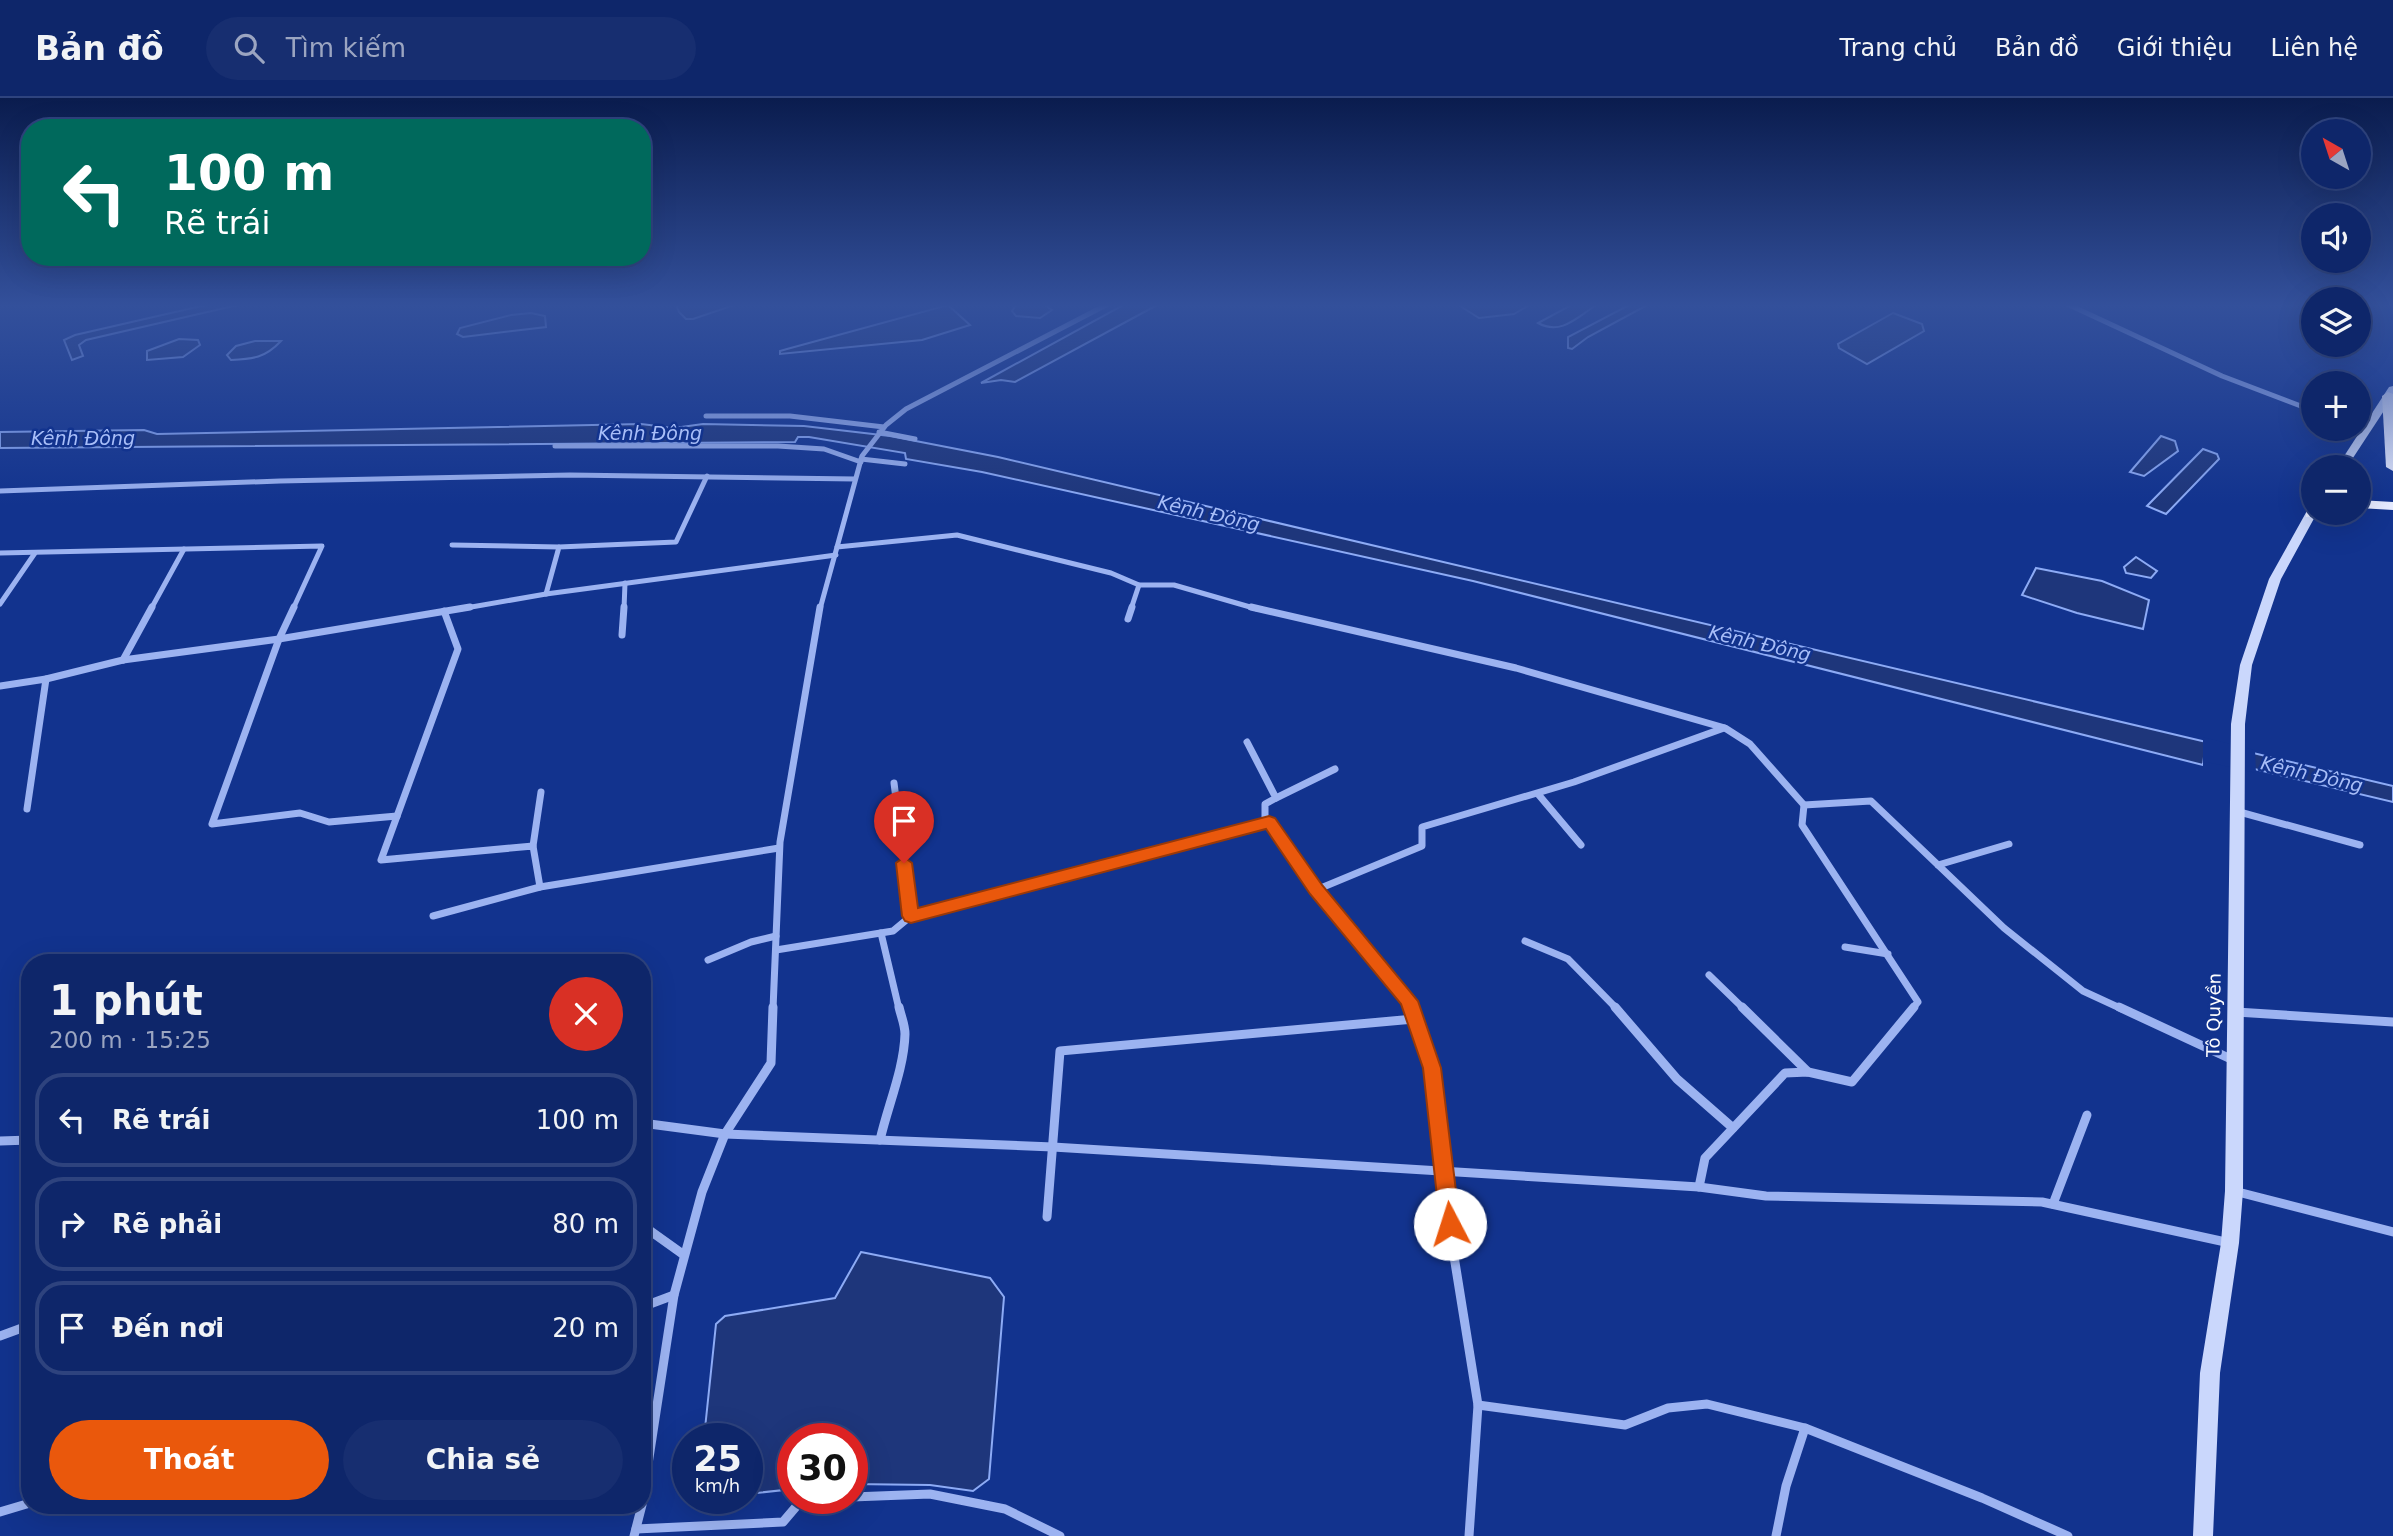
<!DOCTYPE html>
<html lang="vi">
<meta charset="utf-8">
<style>
:root{--surface:#0e266a;--page:#172e70;--text:#f1f3f6;--muted:#9ba5c1;--line:#2e437e;--accent:#ea580c}
body{margin:0;font-family:"DejaVu Sans",sans-serif;background:var(--page);color:var(--text);height:100vh;display:flex;flex-direction:column;font-size:26px;white-space:nowrap}
*{box-sizing:border-box;margin:0}
p{font-size:23px;color:var(--muted)}
.icon{flex:none;width:38px;height:38px;fill:none;stroke:currentColor;stroke-width:2;stroke-linecap:round;stroke-linejoin:round}
.map{position:relative;flex:1;overflow:hidden}
.panel{position:absolute;left:21px;top:856px;width:630px;height:560px;display:flex;flex-direction:column;background:var(--surface);border-radius:28px;box-shadow:0 7px 28px #0002,0 0 0 2px var(--line)}
.panel>*{flex:none}
.guide{position:absolute;left:21px;top:21px;width:630px;height:147px;border-radius:28px;box-shadow:0 7px 28px #0002,0 0 0 2px var(--line);background:#00695c;color:#fff;overflow:hidden}
.needle{width:46px;rotate:321deg}
.buttons{position:absolute;left:2301px;top:21px;display:grid;gap:14px}
.buttons a{display:grid;place-items:center;width:70px;height:70px;border-radius:50%;background:var(--surface);box-shadow:0 7px 28px #0002,0 0 0 2px var(--line);font-size:35px}
.speed{position:absolute;left:672px;top:1325px;display:flex;gap:14px;font-size:35px;font-weight:700;text-align:center}
.speed>*{display:grid;place-content:center;width:91px;height:91px;border-radius:50%;background:var(--surface);box-shadow:0 7px 28px #0002,0 0 0 2px var(--line);line-height:1}
.speed small{font-size:18px;font-weight:400}
.speed .limit{border:10px solid #d22;background:#fff;color:#111}
.pin{position:absolute;display:grid;place-items:center;width:60px;height:60px;color:#fff;margin:-72px -30px;border-radius:50% 50% 50% 0;rotate:-45deg;box-shadow:0 0 7px #0007}
.pin .icon{rotate:45deg}
.me{position:absolute;width:77px;margin:-38px;rotate:355deg;stroke-linejoin:round;filter:drop-shadow(0 0 5px #0008)}
.turn{display:flex;align-items:center;gap:24px;height:147px;padding:0 28px;font-size:32px}
.turn .icon{width:91px;height:91px;stroke-width:2.5}
.turn b{display:block;font-size:49px;line-height:60px}
.round{display:grid;place-items:center;flex:none;width:74px;height:74px;border-radius:37px;background:var(--page)}
.overview{display:flex;align-items:center;justify-content:space-between;height:119px;padding:0 28px}
h1{font-size:42px;font-weight:600;line-height:52px}
.button{display:flex;gap:14px;margin-top:auto;padding:14px 28px}
.button a{flex:1;height:80px;border-radius:42px;background:var(--accent);color:#fff;font-size:28px;font-weight:600;line-height:80px;text-align:center}
.button a+a{background:var(--page);color:var(--text)}
ul{padding:0;list-style:none}
li{display:flex;align-items:center;gap:21px;height:94px;margin:0 14px 10px;padding:0 14px;border:4px solid var(--line);border-radius:28px}
li div{flex:1}
li b{display:block;font-size:26px}
li em{font-style:normal}
header{display:flex;align-items:center;gap:42px;box-sizing:border-box;height:98px;padding:0 35px;background:var(--surface);border-bottom:2px solid var(--line)}
header strong{font-size:33px}
nav{display:flex;gap:38px;margin-inline-start:auto;font-size:24px}
.search{width:490px;height:63px;background:var(--page);display:flex;align-items:center;gap:18px;box-sizing:border-box;padding:0 24px;border-radius:38px;color:var(--muted);font-size:26px}
.map>svg:first-child{display:block}
.water{fill:#1e367b;stroke:#8dabf5;stroke-width:2}
.pier{fill:#12338e}
.lines{fill:none;stroke-linecap:round;stroke-linejoin:round}
.minor-far2{stroke:#9cb3f1;stroke-width:5}
.minor-far1{stroke:#9cb3f1;stroke-width:7}
.minor{stroke:#9cb3f1;stroke-width:9}
.secondary{fill:#cad7fc;fill-rule:evenodd}
.primary{fill:#e6ebff;fill-rule:evenodd}
.route{fill:#ea580c;stroke:#983908;stroke-width:2}
.labels{text-anchor:middle;stroke-width:5;stroke-linejoin:round;paint-order:stroke}
.street-label{font-size:18px;fill:#fff;stroke:#12338e}
.water-label{font-size:19px;font-style:italic;fill:#a8bef8;stroke:#12338e}
</style>
<header>
<strong>Bản đồ</strong>
<div class="search"><svg class="icon" aria-label="search" viewBox="0 0 24 24"><circle cx="10" cy="10" r="6"/><path d="M15 15l6 6"/></svg>Tìm kiếm</div>
<nav><a>Trang chủ</a><a>Bản đồ</a><a>Giới thiệu</a><a>Liên hệ</a></nav>
</header>
<div class="map">
<svg width="2393" height="1438" viewBox="0 0 2393 1438">
<rect width="100%" height="100%" fill="#12338e"/>
<g class="water">
<polygon points="210,206 242,206 86,242 79,247 83,258 72,262 64,242 75,237"/>
<polygon points="676,206 737,206 693,221 686,221 679,214"/>
<polygon points="1017,206 1043,206 1052,212 1040,220 1016,218 1012,213"/>
<polygon points="1125,206 1159,206 1015,284 1001,282 981,285"/>
<polygon points="1457,206 1531,206 1514,216 1479,220"/>
<path d="M1573,206h25c-20,12 -36,32 -60,19z"/>
<polygon points="1631,206 1649,206 1588,239 1572,251 1568,250 1568,239"/>
<polygon points="948,207 970,227 922,242 780,256 780,253 787,251"/>
<polygon points="531,215 545,218 546,229 463,239 457,236 460,230 511,217"/>
<polygon points="1893,215 1922,226 1924,233 1867,266 1839,250 1838,246"/>
<polygon points="179,241 198,242 200,247 183,259 147,262 147,253"/>
<path d="M255,243h26c-16,17 -28,18 -50,19l-4,-5 9,-9z"/>
<polygon points="641,326 674,330 703,326 804,328 890,338 998,359 2393,688 2393,704 2204,659 2203,667 1473,483 982,374 906,361 905,355 809,339 798,339 795,344 0,350 0,334 144,332 157,336"/>
<polygon points="2161,338 2175,343 2178,353 2144,378 2130,374"/>
<polygon points="2203,351 2217,356 2219,361 2166,416 2147,408"/>
<polygon points="2136,459 2157,473 2151,480 2126,475 2124,469"/>
<polygon points="2036,470 2102,483 2149,502 2143,531 2077,515 2022,497"/>
<polygon points="861,1154 990,1180 1004,1199 989,1381 973,1393 930,1387 852,1386 852,1340 793,1340 793,1391 747,1396 747,1340 704,1340 716,1226 725,1218 835,1200"/>
</g>
<polygon class="pier" points="2203,639 2255,652 2256,675 2207,664 2203,670"/>
<g class="lines">
<g class="minor-far2">
<polyline points="2067,206 2222,278 2314,313"/>
<polyline points="706,318 790,318 884,329"/>
<polyline points="879,334 915,341"/>
<polyline points="555,348 778,348 824,351 861,364"/>
<polyline points="861,361 905,366"/>
<polyline points="0,393 280,383 570,377 855,381"/>
<polyline points="452,447 559,449"/>
<polyline points="837,449 957,437 1111,475 1139,487 1174,487 1257,511"/>
<polyline points="0,455 322,448 293,511"/>
<polyline points="546,496 559,449 676,444 707,378"/>
<polyline points="0,506 35,455"/>
<polyline points="151,511 184,451"/>
<polyline points="460,511 546,496 836,457"/>
<polyline points="624,511 625,485"/>
<polyline points="820,511 862,358 886,327 906,311 1108,206"/>
<polyline points="1131,511 1139,487"/>
</g>
<g class="minor-far1">
<polyline points="294,509 279,541 212,726 300,715 329,724 397,718"/>
<polyline points="1251,509 1516,570 1725,630 1750,646 1804,707 1802,727 1918,904 1912,911"/>
<polyline points="444,513 458,551 381,762 533,748 540,789 779,750"/>
<polyline points="1128,521 1132,509"/>
<polyline points="622,537 624,509"/>
<polyline points="123,562 152,509"/>
<polyline points="0,588 46,581 123,562 279,541 470,509"/>
<polyline points="1247,644 1276,700 1265,706 1265,719 1269,724"/>
<polyline points="894,685 911,818"/>
<polyline points="1538,696 1581,747"/>
<polyline points="1276,700 1335,671"/>
<polyline points="1804,707 1871,703 2004,830 2083,893 2122,911"/>
<polyline points="27,711 46,581"/>
<polyline points="2236,713 2360,747"/>
<polyline points="533,748 541,694"/>
<polyline points="1938,767 2009,746"/>
<polyline points="1316,792 1422,748 1422,729 1574,684 1724,630"/>
<polyline points="433,818 540,789"/>
<polyline points="881,835 899,911"/>
<polyline points="1525,843 1568,861 1617,911"/>
<polyline points="1845,849 1888,856"/>
<polyline points="776,852 893,833 911,818 1269,724 1316,792 1409,903 1412,911"/>
<polyline points="708,862 751,844 776,838"/>
<polyline points="1709,877 1744,911"/>
<polyline points="773,911 780,744 820,509"/>
</g>
<g class="minor">
<polyline points="1411,909 1432,970 1453,1152 1478,1307 1469,1438"/>
<polyline points="1615,909 1677,981 1733,1030"/>
<polyline points="1742,909 1808,974"/>
<polyline points="2119,909 2233,962"/>
<polyline points="2236,914 2393,924"/>
<polyline points="642,1025 725,1036 1053,1049 1699,1089 1766,1098 2042,1104 2230,1145"/>
<path d="M880,1042c8,-35 24,-71 25,-106 0,-9 -4,-18 -6,-27"/>
<polyline points="0,1043 30,1042"/>
<polyline points="1699,1089 1705,1060 1785,975 1808,974 1852,984 1914,909"/>
<polyline points="2234,1093 2393,1134"/>
<polyline points="2053,1106 2087,1017"/>
<polyline points="1047,1119 1060,953 1414,921"/>
<polyline points="642,1127 684,1157"/>
<polyline points="642,1209 674,1197"/>
<polyline points="0,1238 30,1227"/>
<polyline points="1478,1307 1625,1327 1668,1310 1707,1306 1805,1330 1982,1400 2068,1438"/>
<polyline points="852,1399 930,1396 1005,1411 1060,1438"/>
<polyline points="642,1405 674,1197 702,1094 725,1036 771,965 773,909"/>
<polyline points="0,1414 30,1405"/>
<polyline points="636,1431 783,1424 800,1404 839,1400"/>
<polyline points="634,1438 642,1407"/>
<polyline points="1776,1438 1786,1388 1805,1330"/>
</g>
<g class="secondary">
<polygon points="2393,288 2393,299 2347,369 2337,369 2389,289"/>
<polygon points="2314,408 2314,415 2317,415 2281,481 2252,567 2245,626 2243,1093 2239,1145 2220,1275 2213,1438 2193,1438 2200,1275 2221,1145 2225,1093 2231,626 2240,567 2269,481 2308,411"/>
</g>
<g class="primary">
<polygon points="2388,294 2393,296 2393,373 2386,369 2382,298"/>
<polygon points="2359,402 2393,404 2393,412 2359,410"/>
<polygon points="2314,411 2314,415 2321,415 2319,418 2306,419 2306,413"/>
</g>
</g>
<linearGradient id="sky" x2="0" y2="1"><stop stop-color="#0a1c4e"/><stop offset="0.51" stop-color="#33509b"/><stop offset="1" stop-color="#33509b" stop-opacity="0"/></linearGradient>
<rect width="2393" height="407" fill="url(#sky)"/>
<polygon class="route" points="1269,718 1275,720 1322,787 1418,903 1441,970 1460,1126 1457,1133 1450,1136 1443,1133 1440,1126 1423,970 1401,906 1310,796 1266,731 911,825 905,823 902,818 896,765 904,759 912,765 918,810"/>
<g class="labels">
<g class="street-label">
<text transform="translate(2214 917) rotate(-89)" y="6">Tô Quyền</text>
</g>
<g class="water-label">
<text x="650" y="342">Kênh Đông</text>
<text x="83" y="347">Kênh Đông</text>
<text transform="translate(1209 415) rotate(13)" y="7">Kênh Đông</text>
<text transform="translate(1760 545) rotate(13)" y="7">Kênh Đông</text>
<text transform="translate(2312 676) rotate(13)" y="7">Kênh Đông</text>
</g>
</g>
</svg>
<div class="buttons">
<a><svg class="needle" viewBox="-14 -14 28 28"><path d="M0-13l5 13h-10z" fill="#e53935"/><path d="M0 13l5-13h-10z" fill="#9ba5c1"/></svg></a>
<a><svg class="icon" aria-label="sound" viewBox="0 0 24 24"><path d="M4 9h4l5-4v14l-5-4H4zM17 9q2 3 0 6"/></svg></a>
<a><svg class="icon" aria-label="layers" viewBox="0 0 24 24"><path d="M12 4l9 5-9 5-9-5zM3 14l9 5 9-5"/></svg></a>
<a>+</a>
<a>−</a>
</div>
<div class="speed"><div>25<small>km/h</small></div><div class="limit">30</div></div>
<div class="pin" style="left:904px;top:765px;background:#d93025"><svg class="icon" aria-label="arrive" viewBox="0 0 24 24"><path d="M6 21V4h12l-3 4 3 4H6"/></svg></div>
<svg class="me" style="left:1450px;top:1126px" viewBox="-20 -20 40 40"><circle r="19" fill="#fff"/><path d="M0-13L10 11 0 6-10 11z" fill="#ea580c"/></svg>
<div class="guide">
<div class="turn"><svg class="icon" aria-label="left" viewBox="0 0 24 24"><path d="M17 20v-9H6M10 6l-5 5 5 5"/></svg><div><b>100 m</b>Rẽ trái</div></div>
</div>
<section class="panel">
<div class="overview"><div><h1>1 phút</h1><p>200 m · 15:25</p></div><a class="round" style="background:#d93025;color:#fff"><svg class="icon" aria-label="close" viewBox="0 0 24 24"><path d="M6 6l12 12M18 6L6 18"/></svg></a></div>
<ul>
<li><svg class="icon" aria-label="left" viewBox="0 0 24 24"><path d="M17 20v-9H6M10 6l-5 5 5 5"/></svg><div><b>Rẽ trái</b></div><em>100 m</em></li>
<li><svg class="icon" aria-label="right" viewBox="0 0 24 24"><path d="M7 20v-9h11M14 6l5 5-5 5"/></svg><div><b>Rẽ phải</b></div><em>80 m</em></li>
<li><svg class="icon" aria-label="arrive" viewBox="0 0 24 24"><path d="M6 21V4h12l-3 4 3 4H6"/></svg><div><b>Đến nơi</b></div><em>20 m</em></li>
</ul>
<div class="button"><a>Thoát</a><a>Chia sẻ</a></div>
</section>
</div>
